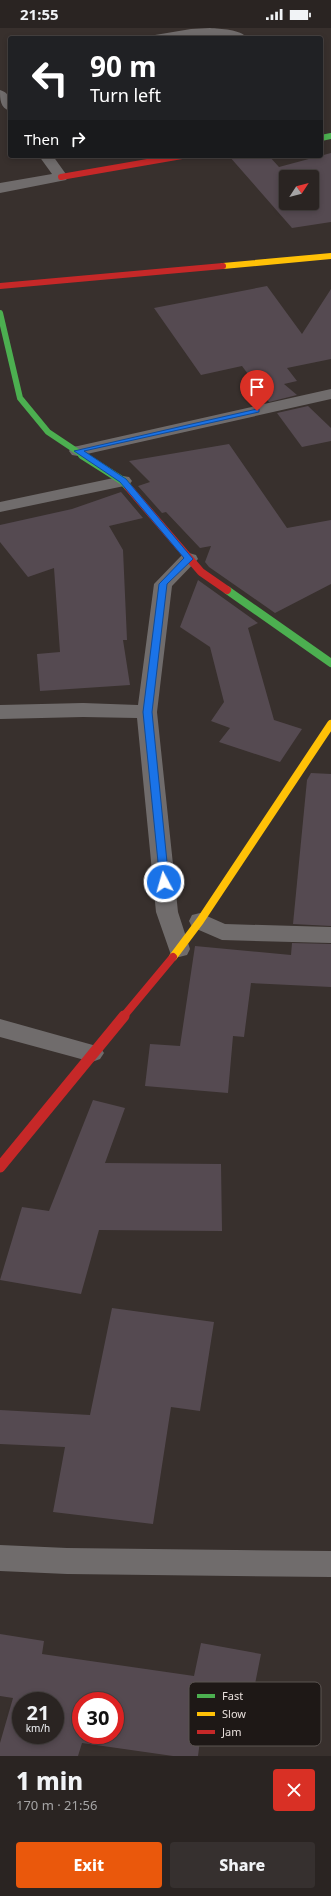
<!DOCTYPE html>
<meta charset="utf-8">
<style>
:root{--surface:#2a2422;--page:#36302f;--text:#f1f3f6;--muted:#a5a4a5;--line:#464140;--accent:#ea580c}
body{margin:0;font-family:"Noto Sans",sans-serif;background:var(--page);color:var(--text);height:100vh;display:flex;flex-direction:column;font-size:15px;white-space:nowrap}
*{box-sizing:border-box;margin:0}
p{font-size:13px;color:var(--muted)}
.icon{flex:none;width:22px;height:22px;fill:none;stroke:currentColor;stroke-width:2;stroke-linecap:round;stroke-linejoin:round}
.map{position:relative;height:1728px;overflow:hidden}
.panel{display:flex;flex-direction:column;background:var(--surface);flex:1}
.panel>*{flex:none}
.hud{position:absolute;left:8px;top:8px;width:315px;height:122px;border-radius:4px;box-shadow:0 2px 6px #0003,0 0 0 1px var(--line);background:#202124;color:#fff;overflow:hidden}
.needle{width:26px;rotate:54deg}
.fabs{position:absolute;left:279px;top:142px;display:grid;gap:8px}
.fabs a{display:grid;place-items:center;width:40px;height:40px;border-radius:4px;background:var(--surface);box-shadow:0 2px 6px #0003,0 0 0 1px var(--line);font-size:20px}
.speed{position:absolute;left:12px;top:1664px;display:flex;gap:8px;font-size:20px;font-weight:700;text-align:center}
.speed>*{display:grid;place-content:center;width:52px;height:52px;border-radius:50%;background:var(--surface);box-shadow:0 2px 6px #0003,0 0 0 1px var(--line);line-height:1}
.speed small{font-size:10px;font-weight:400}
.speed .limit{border:6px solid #d22;background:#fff;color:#111}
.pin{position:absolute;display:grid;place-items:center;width:34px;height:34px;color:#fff;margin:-41px -17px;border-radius:50% 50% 50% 0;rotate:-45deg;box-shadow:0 0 4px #0007}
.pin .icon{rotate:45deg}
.me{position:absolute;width:44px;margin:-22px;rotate:354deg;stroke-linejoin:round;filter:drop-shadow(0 0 3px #0008)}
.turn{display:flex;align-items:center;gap:14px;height:84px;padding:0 16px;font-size:18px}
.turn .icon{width:52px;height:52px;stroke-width:2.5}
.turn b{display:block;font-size:28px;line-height:34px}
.then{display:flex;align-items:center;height:38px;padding:0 16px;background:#0003;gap:8px;font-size:15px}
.round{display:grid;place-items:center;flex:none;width:42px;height:42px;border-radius:4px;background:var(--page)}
.overview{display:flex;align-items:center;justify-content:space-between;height:68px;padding:0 16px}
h1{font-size:24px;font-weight:800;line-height:30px}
.primary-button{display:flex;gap:8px;margin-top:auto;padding:8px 16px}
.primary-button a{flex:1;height:46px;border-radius:4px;background:var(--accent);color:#fff;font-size:16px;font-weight:800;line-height:46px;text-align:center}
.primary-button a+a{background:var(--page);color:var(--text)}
.status{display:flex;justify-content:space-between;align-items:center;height:28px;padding:0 20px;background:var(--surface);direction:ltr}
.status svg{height:11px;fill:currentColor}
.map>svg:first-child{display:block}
.building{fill:#554a51;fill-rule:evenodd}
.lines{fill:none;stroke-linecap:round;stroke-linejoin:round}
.street{fill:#706c6c;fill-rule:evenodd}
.fast-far1{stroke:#4caf50;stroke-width:6}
.fast{stroke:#4caf50;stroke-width:8}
.slow-far1{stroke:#ffc107;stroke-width:6}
.slow{stroke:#ffc107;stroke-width:8}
.jam-far2{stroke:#c62828;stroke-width:6}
.jam-far1{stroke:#c62828;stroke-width:8}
.jam{stroke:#c62828;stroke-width:11}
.route{fill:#1a73e8;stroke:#114b97}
.key{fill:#1e1816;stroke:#5b5451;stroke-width:1}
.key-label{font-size:11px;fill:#e9e0dc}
</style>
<div class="status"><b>21:55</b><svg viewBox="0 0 49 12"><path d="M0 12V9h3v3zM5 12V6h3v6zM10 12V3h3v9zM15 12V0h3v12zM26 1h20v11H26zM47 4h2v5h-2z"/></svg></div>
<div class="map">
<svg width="331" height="1728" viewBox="0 0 331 1728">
<rect width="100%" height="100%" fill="#38302d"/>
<g class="building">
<path d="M331,125v69l-39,6 -63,-72h40l10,11zM286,149h26v26h-26z"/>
<polygon points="267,258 302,306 331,261 331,331 287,340 297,353 284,356 297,367 269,374 242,338 201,347 154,280"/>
<polygon points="308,378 331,400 331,413 302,419 277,385"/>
<polygon points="229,416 287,500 331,492 331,556 275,585 209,539 205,534 211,518 200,520 166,484 162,485 138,458 150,454 129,433"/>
<polygon points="121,464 143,490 109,498 123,522 127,612 123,612 130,657 40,663 37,626 60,624 54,540 28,549 0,514 0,497 72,481"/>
<polygon points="198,552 258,595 248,600 274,692 302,701 280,734 219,714 230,700 211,693 224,674 210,619 180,599"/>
<polygon points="311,745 331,746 331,898 293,896 307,752"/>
<polygon points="292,915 331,916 331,959 251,955 244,1009 233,1008 228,1065 145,1058 150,1016 180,1018 195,918 291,927"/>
<polygon points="93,1072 125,1080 105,1135 221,1136 222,1203 99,1202 81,1266 0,1252 22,1179 49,1183"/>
<polygon points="112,1280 214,1294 200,1383 171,1379 153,1496 53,1484 65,1419 0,1416 0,1382 90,1387"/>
<path d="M0,1606l44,7 -2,13 152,22 7,-33 60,11 -10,50 -45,-9 -8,61h-25l-91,-13 -4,13h-78v-13l13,-45 -13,-2zM21,1673h34v34h-34zM81,1673h34v34h-34z"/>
</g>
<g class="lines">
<g class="street">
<path d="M210,0c10,1 31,1 37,10l-47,-2 -47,2 2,-3 36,-6z"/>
<path d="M0,62c11,3 10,12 10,21 -10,-3 -10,-12 -10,-21z"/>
<polygon points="39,128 53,128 68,149 66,152 0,165 0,155 52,146"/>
<polygon points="331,361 331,371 78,428 72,427 69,423 72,419 78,418"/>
<polygon points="123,448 129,449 132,453 129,457 0,484 0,474"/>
<polygon points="189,525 196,527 198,531 172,558 157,684 178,884 190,921 187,927 179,929 171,927 156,884 137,690 83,689 0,691 0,677 83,675 138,677 154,556 182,527"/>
<polygon points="200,885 225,896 331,899 331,915 222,912 192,899 189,893 192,887"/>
<polygon points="0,991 100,1019 104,1025 100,1031 92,1034 0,1009"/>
<polygon points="0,1517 67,1520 331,1523 331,1549 67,1546 0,1543"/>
</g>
<g class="fast-far1">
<polyline points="321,110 331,108"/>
<polyline points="0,285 20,370 48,404 84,428"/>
</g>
<g class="fast">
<polyline points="82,427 123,453 128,459"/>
<polyline points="227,562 331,635"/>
</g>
<polyline class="slow-far1" points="223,238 331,228"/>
<polyline class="slow" points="173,929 200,893 331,696"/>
<g class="jam-far2">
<polyline points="61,149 182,128"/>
<polyline points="0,258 223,238"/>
</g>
<g class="jam-far1">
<polyline points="128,459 201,544 227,562"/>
<polyline points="123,989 173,929"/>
</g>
<polyline class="jam" points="0,1139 124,988"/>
</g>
<polygon class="route" points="257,381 259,381 259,384 84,423 126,451 193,531 167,556 152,684 169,854 164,857 160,854 143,684 159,556 184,530 120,454 74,423"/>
<rect x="189" y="1654" width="132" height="64" rx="6" class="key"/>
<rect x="197" y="1666" width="18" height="4" fill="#4caf50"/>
<rect x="197" y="1684" width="18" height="4" fill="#ffc107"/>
<rect x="197" y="1702" width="18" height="4" fill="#c62828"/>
<g class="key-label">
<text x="222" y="1672">Fast</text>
<text x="222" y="1690">Slow</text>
<text x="222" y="1708">Jam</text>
</g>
</svg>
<div class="fabs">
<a><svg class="needle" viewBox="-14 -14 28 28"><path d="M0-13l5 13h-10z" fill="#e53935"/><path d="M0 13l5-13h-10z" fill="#a5a4a5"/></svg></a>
</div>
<div class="speed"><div>21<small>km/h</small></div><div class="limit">30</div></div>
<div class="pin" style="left:257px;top:383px;background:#d93025"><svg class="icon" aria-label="arrive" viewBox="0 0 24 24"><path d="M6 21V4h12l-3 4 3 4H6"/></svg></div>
<svg class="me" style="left:164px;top:854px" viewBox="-20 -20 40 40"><circle r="17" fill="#1a73e8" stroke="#fff" stroke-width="3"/><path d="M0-11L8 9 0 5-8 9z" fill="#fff"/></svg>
<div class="hud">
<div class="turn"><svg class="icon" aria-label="left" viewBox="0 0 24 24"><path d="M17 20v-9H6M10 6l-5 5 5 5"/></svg><div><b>90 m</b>Turn left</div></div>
<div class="then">Then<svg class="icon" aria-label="right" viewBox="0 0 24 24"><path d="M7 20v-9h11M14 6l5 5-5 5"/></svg></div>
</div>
</div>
<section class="panel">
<div class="overview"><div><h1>1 min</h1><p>170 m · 21:56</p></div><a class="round" style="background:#d93025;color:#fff"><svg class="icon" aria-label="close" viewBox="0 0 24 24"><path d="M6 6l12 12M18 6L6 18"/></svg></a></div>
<div class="primary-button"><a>Exit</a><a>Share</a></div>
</section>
